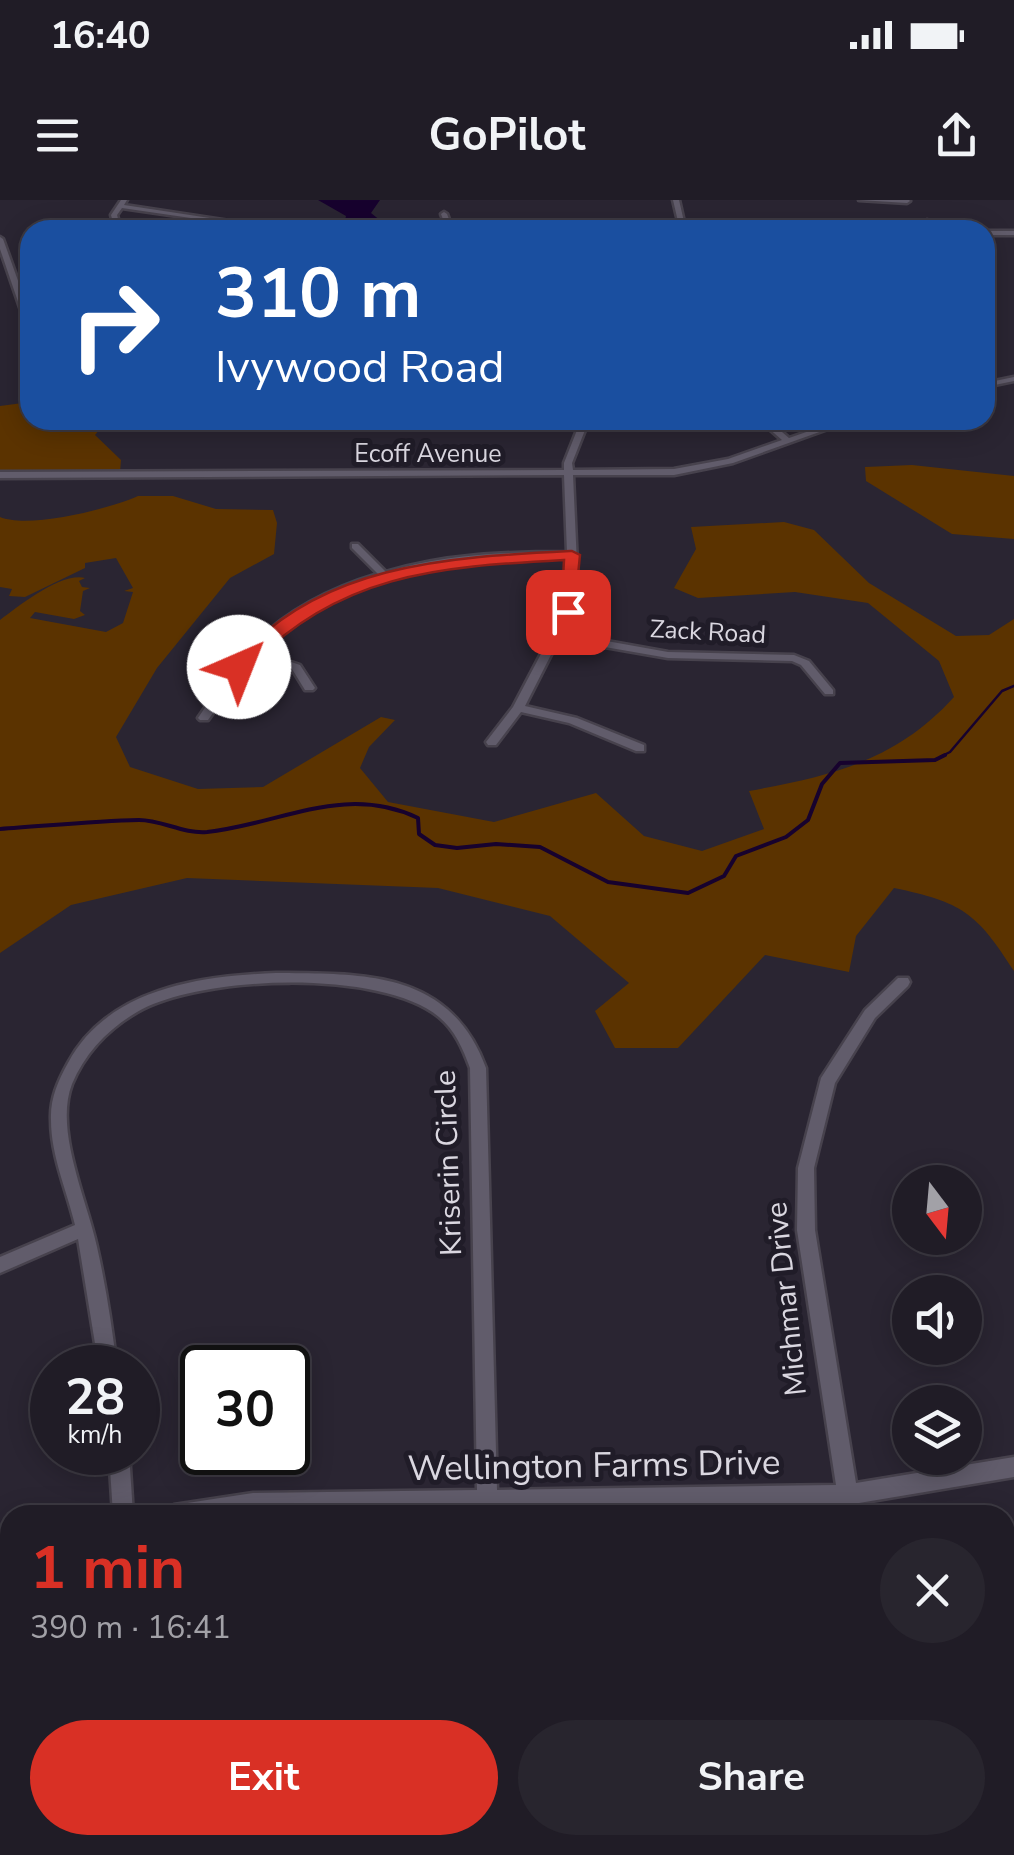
<!DOCTYPE html>
<meta charset="utf-8">
<style>
:root{--surface:#201c26;--page:#28252e;--text:#f1f3f6;--muted:#a2a1a7;--line:#3d3a43;--accent:#d93025}
body{margin:0;font-family:"Nunito Sans",sans-serif;background:var(--page);color:var(--text);height:100vh;display:flex;flex-direction:column;font-size:38px;white-space:nowrap}
*{box-sizing:border-box;margin:0}
p{font-size:32px;color:var(--muted)}
.icon{flex:none;width:55px;height:55px;fill:none;stroke:currentColor;stroke-width:2;stroke-linecap:round;stroke-linejoin:round}
.map{position:relative;flex:1;overflow:hidden}
.sheet{position:absolute;left:0px;top:1305px;width:1015px;height:350px;display:flex;flex-direction:column;background:var(--surface);border-radius:30px 30px 0 0;box-shadow:0 5px 25px #0003,0 0 0 2px var(--line)}
.sheet>*{flex:none}
.guide{position:absolute;left:20px;top:20px;width:975px;height:210px;border-radius:30px;box-shadow:0 5px 25px #0003,0 0 0 2px var(--line);background:#1a4fa0;color:#fff;overflow:hidden}
.needle{width:65px;rotate:164deg}
.fabs{position:absolute;left:892px;top:965px;display:grid;gap:20px}
.fabs a{display:grid;place-items:center;width:90px;height:90px;border-radius:50%;background:var(--surface);box-shadow:0 5px 25px #0003,0 0 0 2px var(--line);font-size:50px}
.speed{position:absolute;left:30px;top:1145px;display:flex;gap:20px;font-size:50px;font-weight:700;text-align:center}
.speed>*{display:grid;place-content:center;width:130px;height:130px;border-radius:50%;background:var(--surface);box-shadow:0 5px 25px #0003,0 0 0 2px var(--line);line-height:1}
.speed small{font-size:25px;font-weight:400}
.speed .limit{border:5px solid #111;border-radius:15px;background:#fff;color:#111}
.pin{position:absolute;display:grid;place-items:center;width:85px;height:85px;color:#fff;margin:-42px;border-radius:20px;box-shadow:0 5px 15px #0006}
.me{position:absolute;width:110px;margin:-55px;rotate:44deg;stroke-linejoin:round;filter:drop-shadow(0 0 8px #0008)}
.turn{display:flex;align-items:center;gap:35px;height:210px;padding:0 30px;font-size:45px}
.turn .icon{width:130px;height:130px;stroke-width:2.5}
.turn b{display:block;font-size:70px;line-height:85px}
.round{display:grid;place-items:center;flex:none;width:105px;height:105px;border-radius:52px;background:var(--page)}
.summary{display:flex;align-items:center;justify-content:space-between;height:170px;padding:0 30px}
h1{font-size:60px;font-weight:700;line-height:75px;color:var(--accent)}
.cta{display:flex;gap:20px;margin-top:auto;padding:20px 30px}
.cta a{flex:1;height:115px;border-radius:60px;background:var(--accent);color:#fff;font-size:40px;font-weight:700;line-height:115px;text-align:center}
.cta a+a{background:var(--page);color:var(--text)}
.status{display:flex;justify-content:space-between;align-items:center;height:70px;padding:0 50px;background:var(--surface);direction:ltr}
.status svg{height:28px;fill:currentColor}
header{display:flex;justify-content:space-between;align-items:center;height:130px;padding:0 30px;background:var(--surface);font-size:45px;font-weight:700}
.map>svg:first-child{display:block}
.green{fill:#5b3300}
.water{fill:#17022e}
.lines{fill:none;stroke-linecap:round;stroke-linejoin:round}
.stream-far1{stroke:#17022e;stroke-width:2.5}
.stream{stroke:#17022e;stroke-width:4}
.minor-casing{stroke:#47424d;stroke-width:5}
.minor{fill:#615c6b;fill-rule:evenodd}
.route{fill:#d93025;stroke:#8d1f18;stroke-width:2.5}
.labels{text-anchor:middle;stroke-width:10;stroke-linejoin:round;paint-order:stroke}
.far-street-label{font-size:25px;fill:#dad7e0;stroke:#201c28}
.street-label{font-size:30px;fill:#dad7e0;stroke:#201c28}
.near-street-label{font-size:35px;fill:#dad7e0;stroke:#201c28}
</style>
<div class="status"><b>16:40</b><svg viewBox="0 0 49 12"><path d="M0 12V9h3v3zM5 12V6h3v6zM10 12V3h3v9zM15 12V0h3v12zM26 1h20v11H26zM47 4h2v5h-2z"/></svg></div>
<header><svg class="icon" aria-label="menu" viewBox="0 0 24 24"><path d="M4 6h16M4 12h16M4 18h16"/></svg>GoPilot<svg class="icon" aria-label="share" viewBox="0 0 24 24"><path d="M12 15V3M7 8l5-5 5 5M5 13v7h14v-7"/></svg></header>
<div class="map">
<svg width="1014" height="1655" viewBox="0 0 1014 1655">
<rect width="100%" height="100%" fill="#2a2532"/>
<g class="green">
<polygon points="30,202 30,220 118,220 103,225 95,235 121,260 120,272 0,273 0,206"/>
<polygon points="912,265 1014,276 1014,339 952,334 866,281 865,267"/>
<path d="M138,296h35l43,13 57,1 4,13 -3,31 -44,24 -73,90 -41,69 14,30 68,22 65,-2 118,-70 14,3 -26,27 -9,21 28,34 106,20 102,-29 48,43 58,15 62,-22 -15,-38c82,-15 147,-30 205,-94l-15,-36 -71,-58 -73,-11 -97,6 -24,-10 22,-39 -5,-22 93,-5 30,8 55,53 87,53 33,-1 25,-16v352c-37,-58 -52,-69 -120,-83l-38,48 -7,36 -84,-17 -87,93h-63l-20,-37 34,-28 -79,-67 -112,-28 -251,-10 -116,27 -71,48v-333c19,-14 61,-48 85,-42l-6,3 3,6 8,1 -7,3 -3,20 5,4 -11,4 -39,-7 -5,6 76,14 17,-9 10,-31 -9,-1 9,-3 -17,-30 -31,5v5l-60,29 -16,-1 3,-7 -12,-2v-70c29,12 109,-8 138,-21z"/>
</g>
<path class="water" d="M318,0h62l-9,13 15,12c-11,10 -29,4 -42,0l2,-9z"/>
<g class="lines">
<polyline class="stream-far1" points="940,557 950,552 1002,491 1014,486"/>
<path class="stream" d="M0,629c46,-3 93,-8 139,-9 23,0 44,14 68,12 74,-8 137,-49 211,-14l1,16 16,11 22,3 39,-4 44,3 68,35 80,11 36,-17 12,-20 50,-19 22,-17 14,-36 18,-21 95,-3 10,-5"/>
<g class="minor-casing">
<g id="minor">
<polygon points="121,0 127,0 124,5 282,29 273,30 122,8 117,15 121,30 115,30 111,15"/>
<polygon points="673,0 679,0 685,26 727,27 680,30"/>
<polygon points="859,0 909,0 910,1 907,3"/>
<polygon points="444,12 447,14 453,30 447,30 441,14"/>
<polygon points="927,20 929,21 934,30 928,30 924,22"/>
<polygon points="564,22 568,22 577,30 570,30"/>
<rect x="985" y="31" width="29" height="4"/>
<polygon points="0,37 3,39 30,114 30,127 26,125 0,49"/>
<polygon points="1014,177 1014,181 985,187 985,183"/>
<path d="M581,220h8l-17,43 1,7 101,-1 54,-10 54,-19 -23,-20h9l21,18 52,-18h12l-120,43 -59,12h-101l5,112 -5,25 -11,21 106,19 126,3 15,6 24,29v4h-8l-24,-29 -9,-4 -124,-3 -109,-19 -34,67 52,12 67,27v6h-8l-67,-28 -48,-11 -25,33h-8l-2,-3 27,-35 50,-95 5,-25 -1,-29c-82,0 -166,5 -240,43 -25,13 -46,31 -68,50l41,14 15,23 -2,2h-8l-13,-21 -38,-13 -46,64h-8l-2,-2c15,-22 29,-44 46,-64 35,-39 84,-65 134,-80l-26,-26v-4h6l28,28c59,-18 120,-20 181,-20l-3,-77 -564,3v-6l564,-2v-7z"/>
<path d="M276,773c88,1 174,-3 210,95l11,422 339,-5 -39,-255 1,-62 23,-90 44,-68 33,-32h10l2,4 -2,4 -33,32 -40,65 -21,85 1,62 41,253 158,-26v20l-155,26 2,12h-20l-2,-10 -341,5v5h-20v-5l-314,5 3,-7 7,-3 79,-12 224,-3 -7,-422c-7,-19 -15,-38 -31,-51 -58,-48 -239,-42 -302,-5 -29,17 -52,41 -65,72 -18,46 15,116 25,163 9,40 15,80 20,121h-18l-21,-129 -78,34v-16l75,-32c-8,-34 -24,-69 -24,-105 -1,-21 7,-39 17,-57 40,-75 132,-87 208,-90z"/>
<polygon points="109,1252 129,1252 133,1315 113,1315"/>
<polygon points="10,1369 10,1391 0,1395 0,1373"/>
<polygon points="483,1645 507,1645 508,1655 484,1655"/>
<polygon points="934,1645 958,1645 962,1655 938,1655"/>
</g>
</g>
<use href="#minor" class="minor"/>
</g>
<path class="route" d="M572,351l8,4 -6,61 -13,-4 3,-52c-128,7 -225,13 -319,111l-14,-4c84,-104 218,-110 341,-116z"/>
<g class="labels">
<g class="far-street-label">
<text x="428" y="262">Ecoff Avenue</text>
<text transform="translate(708 431) rotate(3)" y="9">Zack Road</text>
</g>
<g class="street-label">
<text transform="translate(448 963) rotate(-92)" y="10">Kriserin Circle</text>
<text transform="translate(786 1099) rotate(-96)" y="10">Michmar Drive</text>
</g>
<g class="near-street-label">
<text transform="translate(594 1265) rotate(-1)" y="12">Wellington Farms Drive</text>
</g>
</g>
</svg>
<div class="fabs">
<a><svg class="needle" viewBox="-14 -14 28 28"><path d="M0-13l5 13h-10z" fill="#e53935"/><path d="M0 13l5-13h-10z" fill="#a2a1a7"/></svg></a>
<a><svg class="icon" aria-label="sound" viewBox="0 0 24 24"><path d="M4 9h4l5-4v14l-5-4H4zM17 9q2 3 0 6"/></svg></a>
<a><svg class="icon" aria-label="layers" viewBox="0 0 24 24"><path d="M12 4l9 5-9 5-9-5zM3 14l9 5 9-5"/></svg></a>
</div>
<div class="speed"><div>28<small>km/h</small></div><div class="limit">30</div></div>
<div class="pin" style="left:568px;top:412px;background:#d93025"><svg class="icon" aria-label="arrive" viewBox="0 0 24 24"><path d="M6 21V4h12l-3 4 3 4H6"/></svg></div>
<svg class="me" style="left:239px;top:467px" viewBox="-20 -20 40 40"><circle r="19" fill="#fff"/><path d="M0-13L10 11 0 6-10 11z" fill="#d93025"/></svg>
<div class="guide">
<div class="turn"><svg class="icon" aria-label="right" viewBox="0 0 24 24"><path d="M7 20v-9h11M14 6l5 5-5 5"/></svg><div><b>310 m</b>Ivywood Road</div></div>
</div>
<section class="sheet">
<div class="summary"><div><h1>1 min</h1><p>390 m · 16:41</p></div><a class="round"><svg class="icon" aria-label="close" viewBox="0 0 24 24"><path d="M6 6l12 12M18 6L6 18"/></svg></a></div>
<div class="cta"><a>Exit</a><a>Share</a></div>
</section>
</div>
